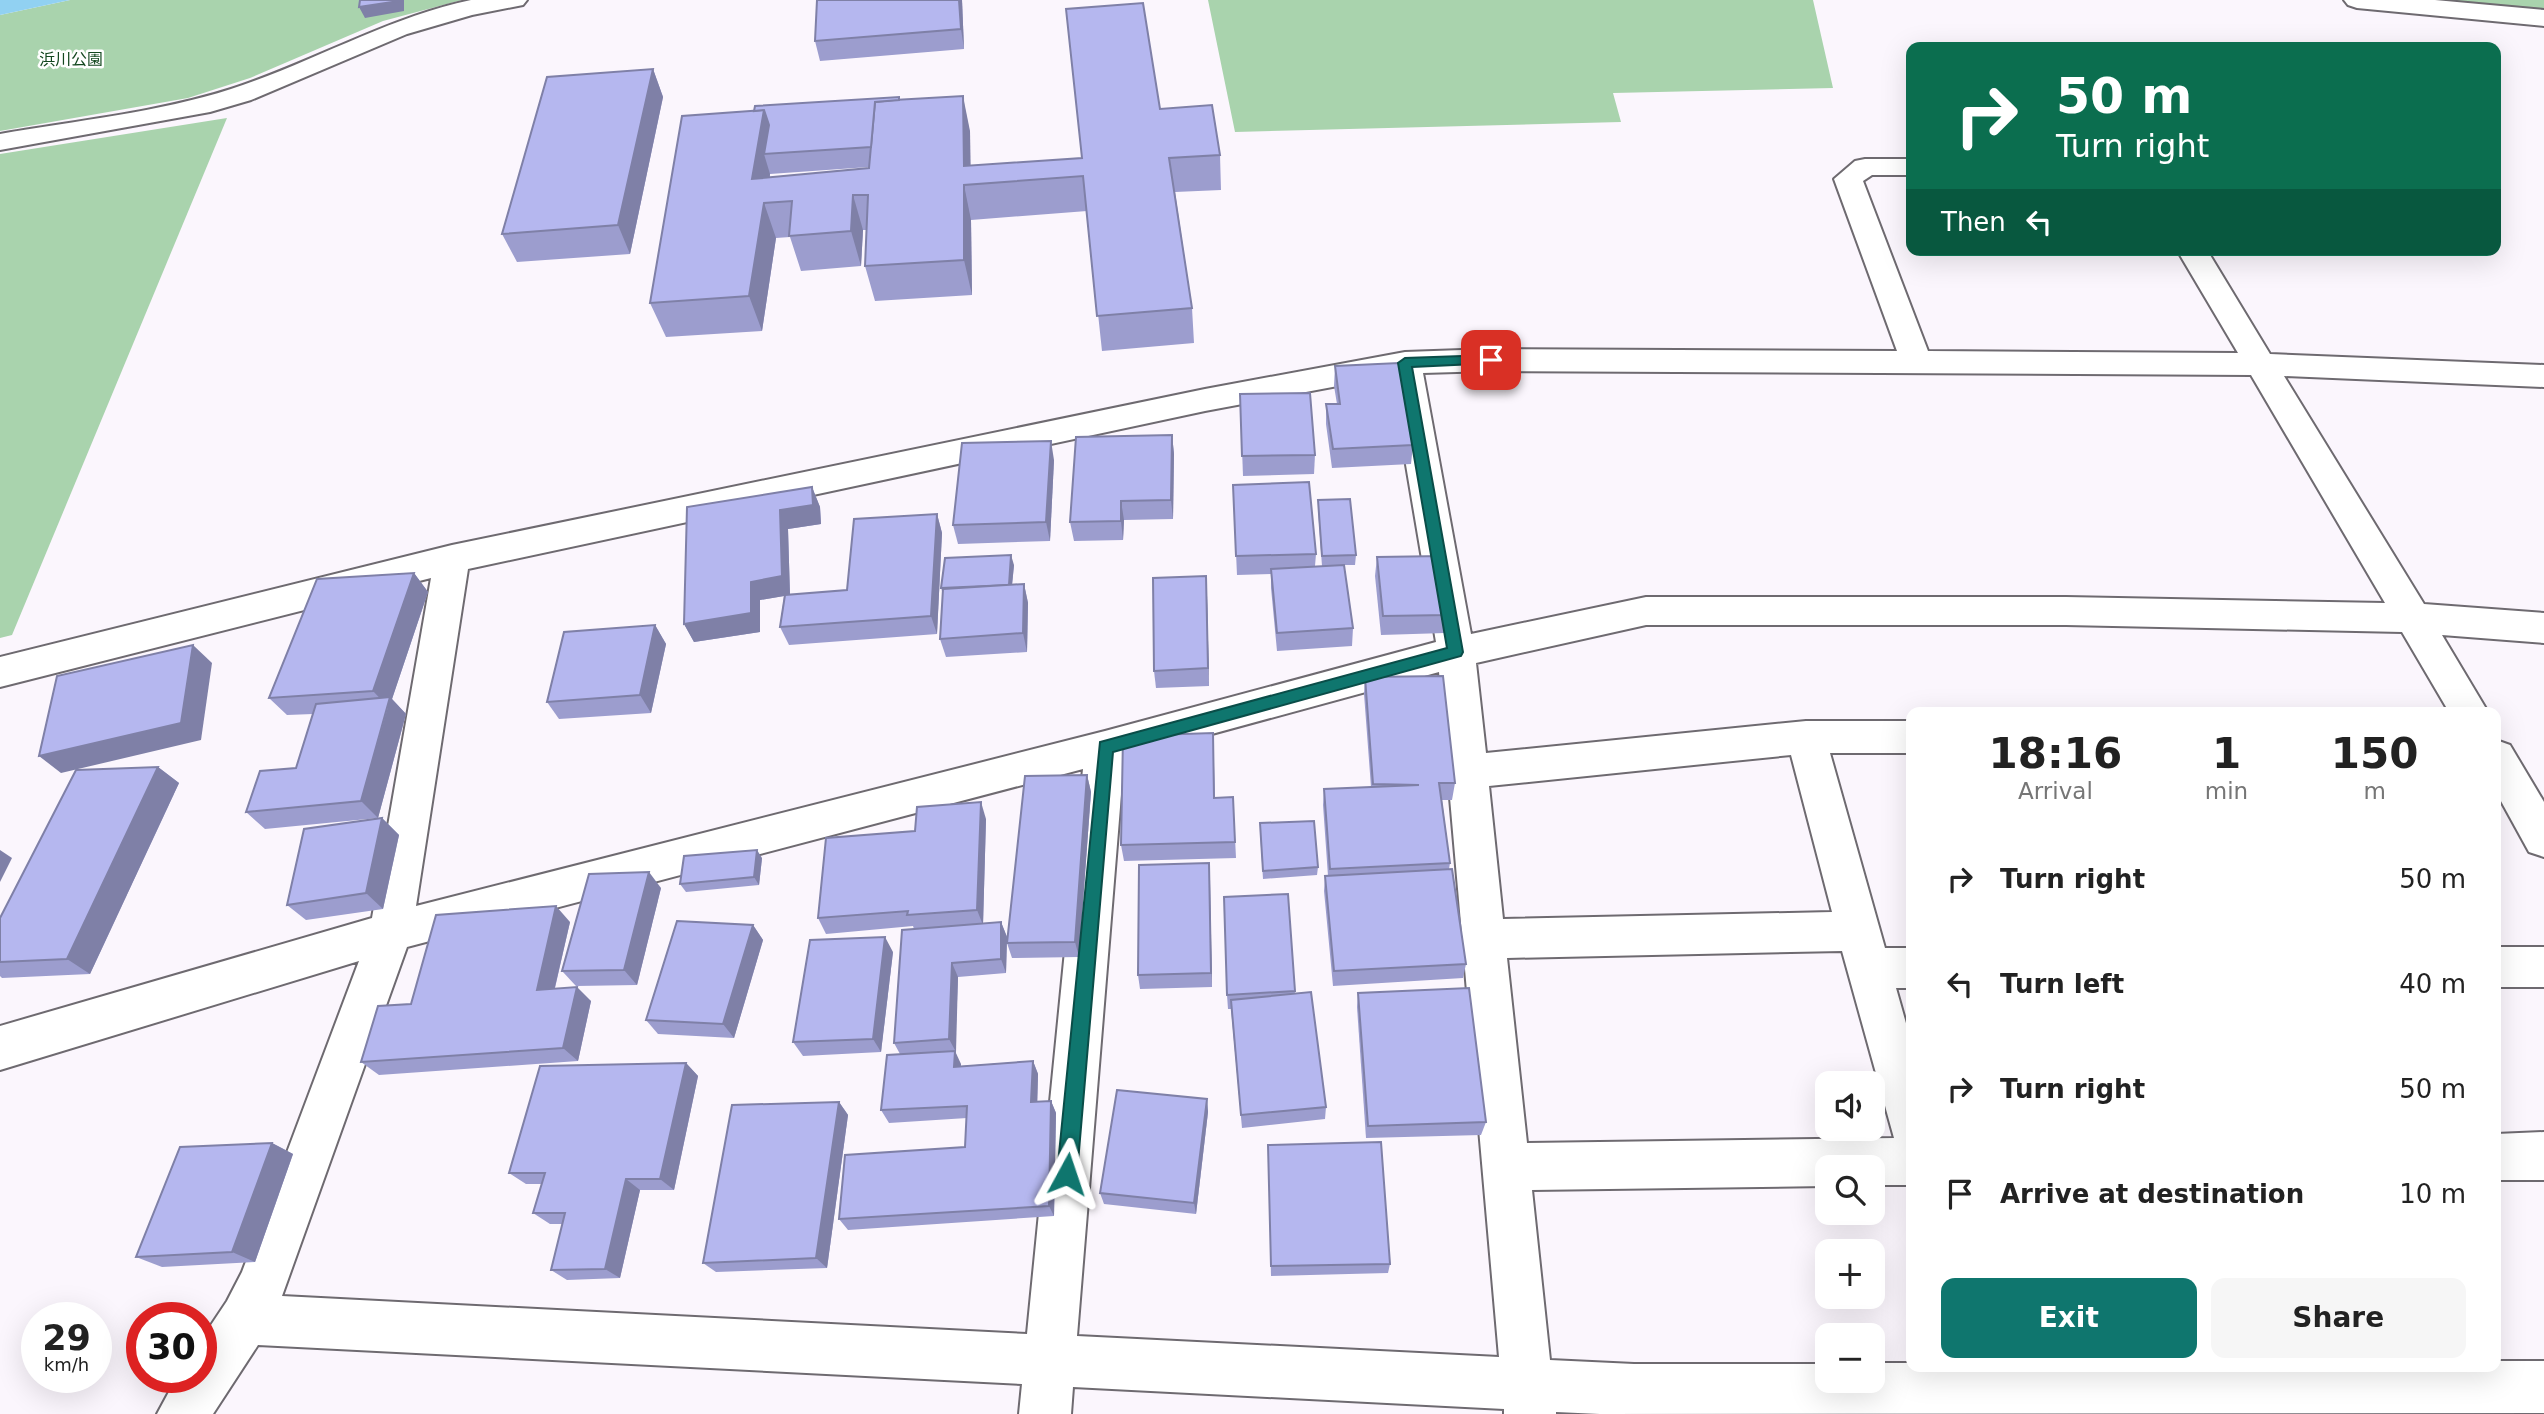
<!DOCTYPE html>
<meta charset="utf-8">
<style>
:root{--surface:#fff;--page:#f6f6f6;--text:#222;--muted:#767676;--accent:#0f766e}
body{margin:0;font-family:"DejaVu Sans","Noto Sans JP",sans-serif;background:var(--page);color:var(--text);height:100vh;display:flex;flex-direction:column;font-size:26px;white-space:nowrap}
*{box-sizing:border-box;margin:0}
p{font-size:23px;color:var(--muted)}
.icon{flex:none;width:38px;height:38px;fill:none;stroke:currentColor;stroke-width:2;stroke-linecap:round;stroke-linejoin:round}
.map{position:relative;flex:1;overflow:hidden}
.panel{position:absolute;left:1906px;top:707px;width:595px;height:665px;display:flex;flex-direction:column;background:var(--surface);border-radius:14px;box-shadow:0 7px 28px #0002}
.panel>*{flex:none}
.hud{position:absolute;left:1906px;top:42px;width:595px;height:214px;border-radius:14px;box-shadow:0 7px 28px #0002;background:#0b6e4f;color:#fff;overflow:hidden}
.tools{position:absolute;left:1815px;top:1071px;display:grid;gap:14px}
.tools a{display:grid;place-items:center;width:70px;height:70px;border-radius:14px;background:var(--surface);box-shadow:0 7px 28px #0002;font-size:35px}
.speed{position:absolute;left:21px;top:1302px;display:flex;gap:14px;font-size:35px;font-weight:700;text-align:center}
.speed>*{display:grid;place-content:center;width:91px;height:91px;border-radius:50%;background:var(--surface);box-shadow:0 7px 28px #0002;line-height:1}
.speed small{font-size:18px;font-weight:400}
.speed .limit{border:10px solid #d22;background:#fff;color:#111}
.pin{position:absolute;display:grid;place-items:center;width:60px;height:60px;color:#fff;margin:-30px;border-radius:14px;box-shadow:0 4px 10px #0006}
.me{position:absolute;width:77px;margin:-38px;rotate:5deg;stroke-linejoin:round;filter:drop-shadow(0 0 5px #0008)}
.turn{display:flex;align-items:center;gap:24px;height:147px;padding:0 35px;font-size:32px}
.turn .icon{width:91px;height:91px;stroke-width:2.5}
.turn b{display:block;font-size:49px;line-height:60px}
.then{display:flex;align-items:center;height:66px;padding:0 35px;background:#0003;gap:14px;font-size:26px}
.eta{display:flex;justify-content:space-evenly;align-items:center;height:119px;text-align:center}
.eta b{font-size:42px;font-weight:700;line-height:49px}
.primary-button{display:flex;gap:14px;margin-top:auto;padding:14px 35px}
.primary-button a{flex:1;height:80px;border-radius:14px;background:var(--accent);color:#fff;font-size:28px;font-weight:700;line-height:80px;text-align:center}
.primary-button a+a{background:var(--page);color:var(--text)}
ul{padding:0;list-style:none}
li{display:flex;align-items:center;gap:21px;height:105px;padding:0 35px}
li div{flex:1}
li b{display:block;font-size:26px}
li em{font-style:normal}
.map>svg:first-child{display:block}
.green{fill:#a9d3ad}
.water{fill:#91d1f2}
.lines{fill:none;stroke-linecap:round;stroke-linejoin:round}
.street-casing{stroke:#6e6a70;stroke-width:4}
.street{fill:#fff;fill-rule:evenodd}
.wall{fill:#9c9dce;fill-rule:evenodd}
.shaded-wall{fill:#7f80a7}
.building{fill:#b5b7ef;stroke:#7f80a7;stroke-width:2}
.route{fill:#0f766e;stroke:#0a4d48;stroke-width:2}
.labels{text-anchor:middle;stroke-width:5;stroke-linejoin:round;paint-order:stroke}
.far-park-label{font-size:16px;fill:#144820;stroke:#fff}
</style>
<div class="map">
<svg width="2544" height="1414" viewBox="0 0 2544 1414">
<rect width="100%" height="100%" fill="#fbf6fd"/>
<g class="green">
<polygon points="70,0 462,0 383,21 250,78 188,98 0,131 0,15"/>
<polygon points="1208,0 1813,0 1833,88 1613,93 1621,122 1235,132"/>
<polygon points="2448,0 2544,0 2544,9"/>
<polygon points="227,118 12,635 0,638 0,154"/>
</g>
<polygon class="water" points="0,0 70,0 0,15"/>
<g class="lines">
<g class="street-casing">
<g id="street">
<path d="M471,0h56l-4,5 -51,10 -65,19 -156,66 -41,12 -210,38v-16c74,-13 160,-22 231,-45 81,-26 155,-71 240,-89z"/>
<polygon points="2344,0 2435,0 2544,10 2544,26 2357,8 2348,5"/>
<path d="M1865,159h46v16h-39l-9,6 65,170 310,2 -61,-103h30l63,104 274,11v22l-260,-11 140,228 120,9v30l-102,-8 46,77h-39l-47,-80 -336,-7h-420l-170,38 10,90 320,-32h105v32h-81l55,195h26v40h-15l15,53v144h-39v-18h-45v19l-295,4 18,170 84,4h193v17h45v-18h39v4h585v-6h48v52l-944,1 -44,-2v2h-52v-5l-431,-22 -2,27h-52l3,-30 -764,-39 -45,69h-56l20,-37h24v-37l26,-39 15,-29 117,-311 -359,109v-44l372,-108 59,-340 -431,109v-30l452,-112 753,-156 200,-37 86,-3 406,2 -63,-172 21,-18zM1491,371l760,4 134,228 -319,-6h-420l-175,37 -48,-261zM1391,376l45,266 -331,89 -689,175 52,-337 737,-158zM1439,672l60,685 -422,-21 47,-578zM1791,755l41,157 -329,7 -14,-133zM1083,769l-56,565 -745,-38 125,-349zM1842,951l52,187 -367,5 -20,-185z"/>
<polygon points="2496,740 2510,745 2544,802 2544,857 2529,852 2496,792"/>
<rect x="2496" y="947" width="48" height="40"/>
<polygon points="2544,1132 2544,1180 2496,1180 2496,1134"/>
</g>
</g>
<use href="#street" class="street"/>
</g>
<g class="wall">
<polygon points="962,0 964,49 820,61 815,41"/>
<polygon points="653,69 663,97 630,254 517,262 502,234"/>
<path d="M899,97l1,3 70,31v35l112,-8 78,-49 60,46 1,35 -46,2 17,116 2,35 -92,8 -15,-140 -116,9 1,75 -97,6 -10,-35 2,-36h-4l-2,36 -60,5 -11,-34 -14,1 -14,93 -96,6 -16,-34 104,-192zM869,167v1l-99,9v-3z"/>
<polygon points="1335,366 1413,445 1411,464 1332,468 1326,424 1326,404 1337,404 1334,386"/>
<polygon points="1240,394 1315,455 1314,474 1243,476"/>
<polygon points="1172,435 1174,454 1173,519 1124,520 1123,540 1074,541 1070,522"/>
<polygon points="1054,460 1050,541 958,544 953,525"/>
<polygon points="1233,485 1316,554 1315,566 1322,566 1318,510 1318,500 1356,555 1355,565 1344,565 1353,628 1352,646 1277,651 1271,588 1271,574 1237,575"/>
<polygon points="812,487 820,507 821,524 788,529 790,595 847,590 937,514 942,533 937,634 789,645 780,627 784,596 760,600 760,632 694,642 684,624"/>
<polygon points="1377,557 1448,615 1445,633 1381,635 1375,576"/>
<polygon points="1014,565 1012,585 1024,584 1028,603 1027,652 946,657 940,639 943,594 941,588"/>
<polygon points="414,573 428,592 392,699 406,714 378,818 265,829 246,812 296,768 313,714 287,715 269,698"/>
<polygon points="1207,595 1209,686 1156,688 1154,671"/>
<polygon points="655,625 666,644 651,713 559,719 547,702"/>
<polygon points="1365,677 1455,783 1452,800 1442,800 1450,863 1449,869 1466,964 1463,978 1333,986 1324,891 1325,876 1328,876 1323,805 1324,789 1371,787 1364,694"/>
<polygon points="1213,733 1215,798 1233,797 1236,858 1124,861 1121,845"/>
<polygon points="158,767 179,783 90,974 2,978 0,976 0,918"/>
<polygon points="1087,775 1091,792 1079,957 1012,958 1007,943"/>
<polygon points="382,818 399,835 383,909 306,920 287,905"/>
<polygon points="986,819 983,924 1001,922 1007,937 1006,973 958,977 955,1052 961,1066 1033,1061 1038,1074 1037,1102 1051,1101 1056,1113 1054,1216 848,1230 839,1219 965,1147 967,1118 889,1123 881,1110 900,1054 894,1043 914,929 913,926 826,934 818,918 915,831"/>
<polygon points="1260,832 1318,867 1317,875 1263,879"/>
<polygon points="762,858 759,885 686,892 680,884"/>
<polygon points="1209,863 1212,987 1140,989 1138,975"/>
<polygon points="661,888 637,985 576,986 562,971"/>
<polygon points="1288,894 1295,994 1326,1107 1325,1119 1242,1128 1231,1009 1228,1009 1227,995"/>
<polygon points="570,922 555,988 591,1001 578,1061 379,1075 361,1062 411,1004"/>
<polygon points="753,925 763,940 734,1038 658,1034 646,1020"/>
<polygon points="893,952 881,1052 803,1056 793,1042"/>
<polygon points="1358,993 1486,1122 1481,1135 1366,1138 1357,1007"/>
<polygon points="686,1063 698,1076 674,1190 640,1190 620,1278 567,1280 551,1270 563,1224 550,1224 533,1213 542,1184 526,1184 509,1173"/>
<polygon points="1207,1099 1208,1112 1196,1214 1104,1204 1100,1193"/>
<polygon points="839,1102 848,1115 827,1268 716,1272 703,1263"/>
<polygon points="272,1143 293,1154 255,1262 162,1267 136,1257"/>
<polygon points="1268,1145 1390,1264 1388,1273 1271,1276"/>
</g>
<g class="shaded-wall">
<polygon points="399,0 404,0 404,11 365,18 359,7"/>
<polygon points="959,0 962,0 964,49 961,29"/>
<polygon points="653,69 663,97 630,254 618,225"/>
<polygon points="963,96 970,131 971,184 964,166"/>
<polygon points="764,110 775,145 764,154 770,174 766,203 764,203 776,238 762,331 749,296 752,179"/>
<polygon points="964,185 971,220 972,295 964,260"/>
<polygon points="853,195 863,230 861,266 851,231"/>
<polygon points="1172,435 1174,454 1173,519 1171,500"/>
<polygon points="1051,441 1054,460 1050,541 1046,522"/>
<polygon points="812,487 820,507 821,524 788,529 790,595 760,600 760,632 694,642 684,624 751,582 780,510"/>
<polygon points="1121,501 1124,520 1123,540 1121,521"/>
<polygon points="937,514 942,533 937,634 931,616"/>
<polygon points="1011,555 1014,565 1011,595 1009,585"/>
<polygon points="414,573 428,592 392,699 406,714 378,818 361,801 388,707 373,691"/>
<polygon points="1206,576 1207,595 1209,686 1208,668"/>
<polygon points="1024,584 1028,603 1027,652 1023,633"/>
<polygon points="655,625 666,644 651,713 640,695"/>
<polygon points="193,645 212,663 201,740 61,773 39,756"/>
<polygon points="158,767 179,783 90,974 67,959"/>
<polygon points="1087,775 1091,792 1079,957 1075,942"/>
<polygon points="981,802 986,819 983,925 977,910"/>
<polygon points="382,818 399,835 383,909 366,893"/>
<polygon points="0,850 12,858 0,882"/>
<polygon points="757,850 762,858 759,885 754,877"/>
<polygon points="1209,863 1210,879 1212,987 1211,973"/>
<polygon points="649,872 661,888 637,985 624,970"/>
<polygon points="556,906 570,922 551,1004 537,990"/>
<polygon points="1001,922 1007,937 1006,973 1001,959"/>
<polygon points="753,925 763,940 734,1038 723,1024"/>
<polygon points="885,937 893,952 881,1052 873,1039"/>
<polygon points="952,963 958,977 956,1052 949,1039"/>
<polygon points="577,987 591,1001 578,1061 563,1048"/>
<polygon points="955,1051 961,1064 960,1080 954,1067"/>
<polygon points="1033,1061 1038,1074 1037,1115 1031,1102"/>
<polygon points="686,1063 698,1076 674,1190 660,1179"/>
<polygon points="1207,1099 1208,1112 1196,1214 1194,1203"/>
<polygon points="1051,1101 1056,1113 1054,1216 1049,1206"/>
<polygon points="839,1102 848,1115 827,1268 816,1258"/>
<polygon points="272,1143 293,1154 255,1262 232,1252"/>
<polygon points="626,1179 640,1190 620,1278 605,1269"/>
</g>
<g class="building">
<polygon points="360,0 399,0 399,1 359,7"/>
<polygon points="817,0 959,0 961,29 815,41"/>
<polygon points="1143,3 1160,109 1212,105 1220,155 1169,158 1192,308 1097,316 1083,176 964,185 964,260 865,266 868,195 853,195 851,231 789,236 792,201 764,203 749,296 650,303 682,116 764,110 752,179 869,168 875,102 894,100 963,96 964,166 1082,158 1066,9"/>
<polygon points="653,69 618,225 502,234 547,77"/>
<polygon points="899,97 899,100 875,102 871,147 764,154 769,125 764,110 754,111 755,106"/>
<polygon points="1399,363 1413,445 1333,449 1326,404 1340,404 1335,366"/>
<polygon points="1310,393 1315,455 1242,456 1240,394"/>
<polygon points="1172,435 1171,500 1121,501 1121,521 1070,522 1076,437"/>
<polygon points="1051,441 1046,522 953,525 962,443"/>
<polygon points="1309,482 1316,554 1236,556 1233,485"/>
<polygon points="812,487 813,505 780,510 782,576 751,582 751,613 684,624 687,507"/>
<polygon points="1350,499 1356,555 1322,556 1318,500"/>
<polygon points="937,514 931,616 780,627 785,595 847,590 854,519"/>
<polygon points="1011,555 1009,585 941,588 945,558"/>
<polygon points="1442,556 1448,615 1383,616 1377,557"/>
<polygon points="1344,565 1353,628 1277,633 1271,569"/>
<polygon points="414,573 373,691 269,698 317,579"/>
<polygon points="1206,576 1208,668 1154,671 1153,578"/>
<polygon points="1024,584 1023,633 940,639 943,589"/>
<polygon points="655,625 640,695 547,702 564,632"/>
<polygon points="193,645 181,723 39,756 57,676"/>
<polygon points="1443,676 1455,783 1439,783 1450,863 1330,869 1324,789 1419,785 1373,784 1365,677"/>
<polygon points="390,697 361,801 246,812 260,771 296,768 316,704"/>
<polygon points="1213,733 1214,798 1233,797 1235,842 1121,845 1123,736"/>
<polygon points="158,767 67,959 0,962 0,918 76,770"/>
<polygon points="1087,775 1075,942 1007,943 1025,776"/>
<polygon points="981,802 977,910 907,915 908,911 818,918 826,838 915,831 917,807"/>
<polygon points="382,818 366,893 287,905 304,829"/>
<polygon points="1314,821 1318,867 1263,871 1260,823"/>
<polygon points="757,850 754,877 680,884 684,856"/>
<polygon points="1209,863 1211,973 1138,975 1139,865"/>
<polygon points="1452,869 1466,964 1334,971 1325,876"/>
<polygon points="649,872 624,970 562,971 589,874"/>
<polygon points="1288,894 1295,991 1227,995 1224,897"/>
<polygon points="556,906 537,990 577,987 563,1048 361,1062 378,1006 411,1004 436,915"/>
<polygon points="677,921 753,925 723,1024 646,1020"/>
<polygon points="1001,922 1001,959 952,963 949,1039 894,1043 902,930"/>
<polygon points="885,937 873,1039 793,1042 810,940"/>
<polygon points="1469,988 1486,1122 1368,1126 1358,993"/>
<polygon points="1311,992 1326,1107 1241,1115 1231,1000"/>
<polygon points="955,1051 954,1067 1033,1061 1031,1102 1051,1101 1049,1206 839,1219 845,1155 965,1147 967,1106 881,1110 887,1055"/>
<polygon points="686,1063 660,1179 626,1179 605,1269 551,1270 565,1213 533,1213 545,1173 509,1173 540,1066"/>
<polygon points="1117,1090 1207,1099 1194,1203 1100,1193"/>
<polygon points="839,1102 816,1258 703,1263 732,1105"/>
<polygon points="1381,1142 1390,1264 1271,1266 1268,1145"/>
<polygon points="272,1143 232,1252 136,1257 180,1147"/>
</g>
<polygon class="route" points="1491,355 1498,360 1496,363 1412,367 1463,652 1461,656 1113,752 1077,1174 1074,1181 1067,1184 1060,1181 1057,1174 1100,742 1447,648 1398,363 1405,358"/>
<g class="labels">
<g class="far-park-label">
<text x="71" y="65">浜川公園</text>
</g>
</g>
</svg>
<div class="tools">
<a><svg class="icon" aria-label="sound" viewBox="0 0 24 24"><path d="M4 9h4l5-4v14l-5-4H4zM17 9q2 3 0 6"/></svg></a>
<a><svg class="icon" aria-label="search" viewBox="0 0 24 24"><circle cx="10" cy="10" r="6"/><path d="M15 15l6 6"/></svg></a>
<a>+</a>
<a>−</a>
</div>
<div class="speed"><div>29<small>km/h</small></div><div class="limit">30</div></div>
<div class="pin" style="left:1491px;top:360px;background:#d93025"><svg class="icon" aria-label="arrive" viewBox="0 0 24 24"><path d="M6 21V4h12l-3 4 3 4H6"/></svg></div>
<svg class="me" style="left:1067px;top:1174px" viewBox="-20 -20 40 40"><path d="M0-17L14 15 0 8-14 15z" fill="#0f766e" stroke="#fff" stroke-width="4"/></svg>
<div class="hud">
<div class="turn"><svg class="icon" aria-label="right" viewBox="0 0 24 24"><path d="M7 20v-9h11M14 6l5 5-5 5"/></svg><div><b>50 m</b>Turn right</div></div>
<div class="then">Then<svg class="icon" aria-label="left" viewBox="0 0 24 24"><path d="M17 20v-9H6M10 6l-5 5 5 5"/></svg></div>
</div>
<section class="panel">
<div class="eta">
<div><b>18:16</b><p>Arrival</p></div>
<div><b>1</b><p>min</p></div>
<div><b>150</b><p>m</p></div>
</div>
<ul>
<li><svg class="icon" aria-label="right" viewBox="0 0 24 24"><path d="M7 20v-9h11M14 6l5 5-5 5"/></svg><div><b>Turn right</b></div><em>50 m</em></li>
<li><svg class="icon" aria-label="left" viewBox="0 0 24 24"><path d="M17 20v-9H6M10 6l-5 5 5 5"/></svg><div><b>Turn left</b></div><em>40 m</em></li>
<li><svg class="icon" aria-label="right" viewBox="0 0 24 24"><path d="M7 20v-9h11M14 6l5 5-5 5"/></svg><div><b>Turn right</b></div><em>50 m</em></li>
<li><svg class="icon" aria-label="arrive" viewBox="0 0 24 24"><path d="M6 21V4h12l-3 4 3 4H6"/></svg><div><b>Arrive at destination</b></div><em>10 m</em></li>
</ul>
<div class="primary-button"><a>Exit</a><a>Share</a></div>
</section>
</div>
